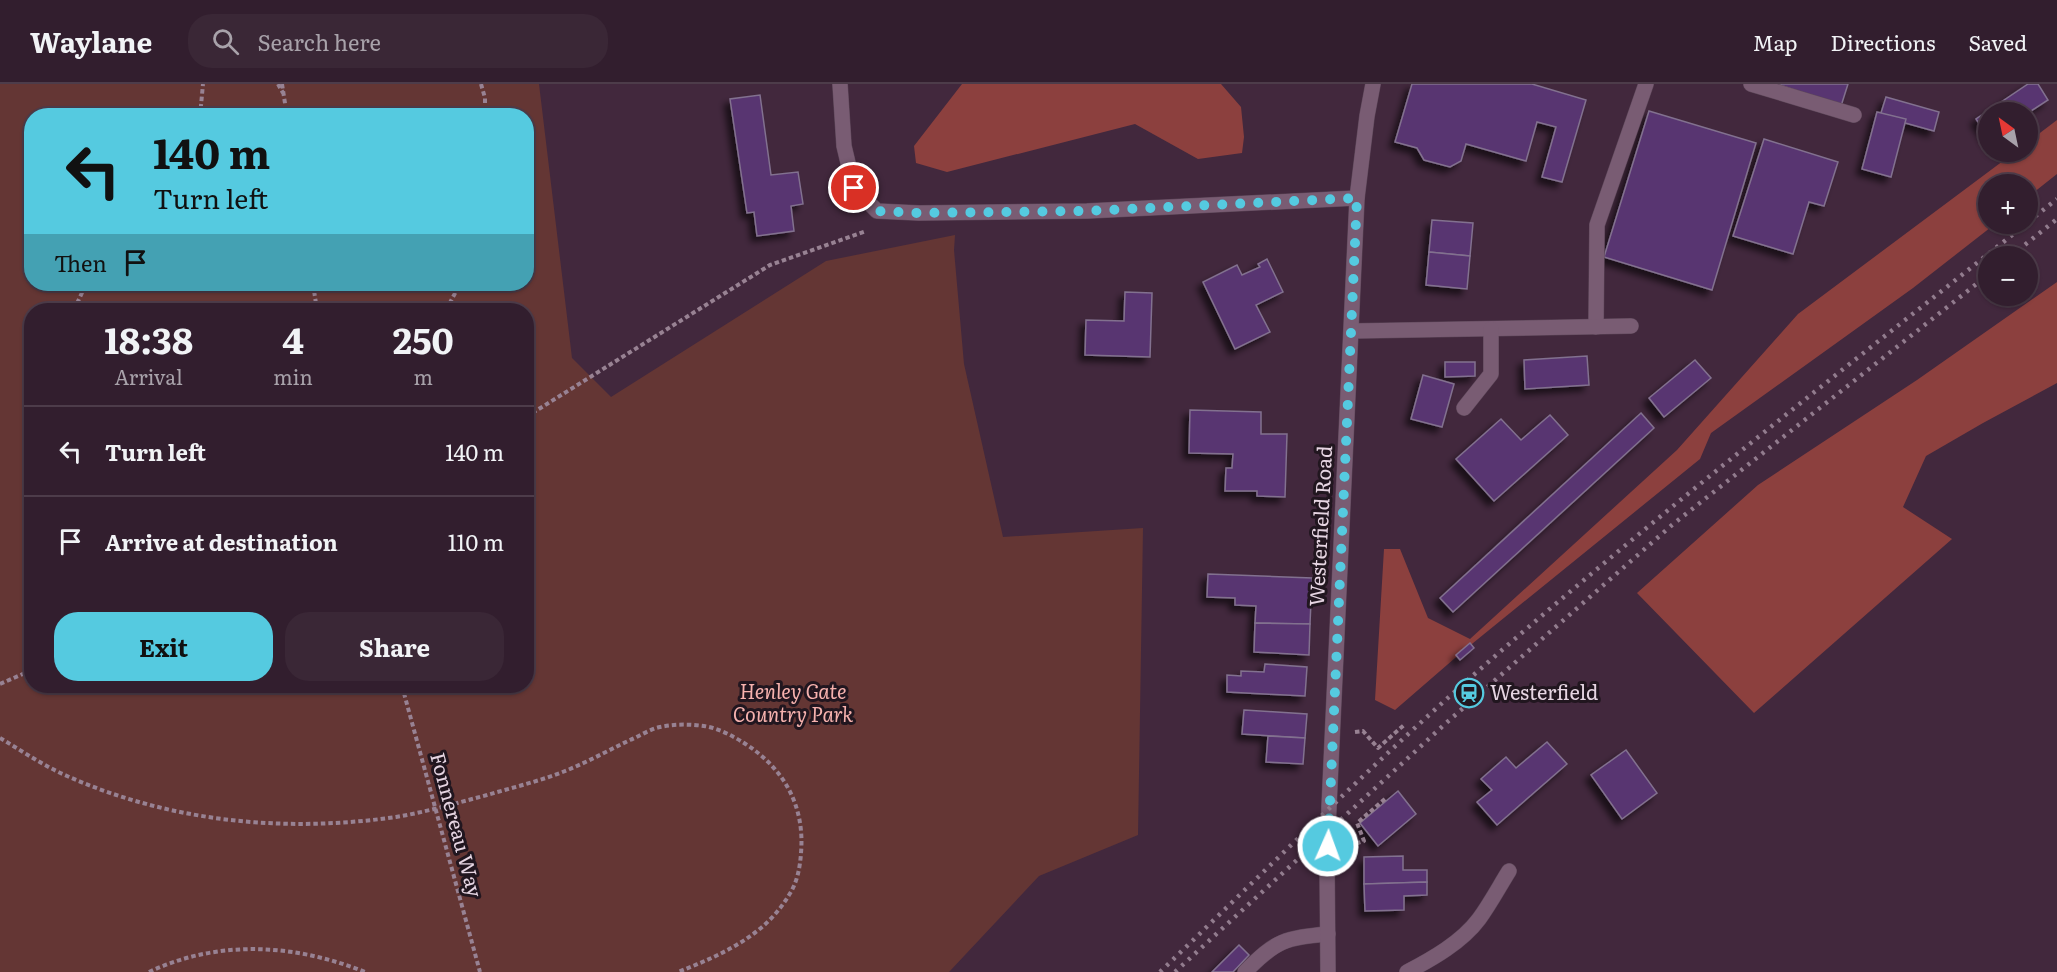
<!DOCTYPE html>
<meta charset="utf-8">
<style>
:root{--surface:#321e2e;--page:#3a2736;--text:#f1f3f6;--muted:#a8a2aa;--line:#4d3c4a;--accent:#55cae0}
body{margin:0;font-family:Literata,serif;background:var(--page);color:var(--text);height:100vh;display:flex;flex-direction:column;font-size:22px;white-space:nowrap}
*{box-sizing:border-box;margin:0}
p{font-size:20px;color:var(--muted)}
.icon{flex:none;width:33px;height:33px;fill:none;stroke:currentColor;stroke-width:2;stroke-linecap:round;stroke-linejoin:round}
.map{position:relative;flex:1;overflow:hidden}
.sheet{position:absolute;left:24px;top:219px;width:510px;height:390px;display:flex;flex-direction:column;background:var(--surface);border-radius:24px;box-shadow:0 2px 4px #0004,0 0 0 2px var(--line)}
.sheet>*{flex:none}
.banner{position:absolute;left:24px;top:24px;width:510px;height:183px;border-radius:24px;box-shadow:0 2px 4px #0004,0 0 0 2px var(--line);background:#55cae0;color:#111;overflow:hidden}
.needle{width:39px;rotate:327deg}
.tools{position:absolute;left:1978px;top:18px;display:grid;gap:12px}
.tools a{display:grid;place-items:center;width:60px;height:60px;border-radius:50%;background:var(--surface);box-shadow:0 2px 4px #0004,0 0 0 2px var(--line);font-size:30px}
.pin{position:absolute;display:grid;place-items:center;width:51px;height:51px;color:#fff;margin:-26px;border:3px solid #fff;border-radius:50%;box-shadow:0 2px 6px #0007}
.me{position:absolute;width:66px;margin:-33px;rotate:2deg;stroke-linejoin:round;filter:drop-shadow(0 0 4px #0008)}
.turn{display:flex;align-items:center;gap:21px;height:126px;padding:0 30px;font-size:27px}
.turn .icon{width:78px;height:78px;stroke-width:2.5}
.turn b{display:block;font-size:42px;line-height:51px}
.then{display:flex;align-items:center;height:57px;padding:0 30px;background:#0003;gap:12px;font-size:22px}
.eta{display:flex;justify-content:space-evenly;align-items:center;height:102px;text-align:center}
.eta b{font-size:36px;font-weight:700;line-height:42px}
.action{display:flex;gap:12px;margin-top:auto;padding:12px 30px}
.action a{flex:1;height:69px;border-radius:24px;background:var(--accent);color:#111;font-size:24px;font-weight:700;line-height:69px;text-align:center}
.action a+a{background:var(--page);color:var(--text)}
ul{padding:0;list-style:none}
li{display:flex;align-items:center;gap:18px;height:90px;padding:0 30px;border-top:2px solid var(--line)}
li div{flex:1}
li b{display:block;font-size:22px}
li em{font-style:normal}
header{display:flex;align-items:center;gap:36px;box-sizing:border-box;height:84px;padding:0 30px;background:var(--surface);border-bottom:2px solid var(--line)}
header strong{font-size:28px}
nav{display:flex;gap:33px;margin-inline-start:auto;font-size:21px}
.search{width:420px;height:54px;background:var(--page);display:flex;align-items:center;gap:15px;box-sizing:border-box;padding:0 21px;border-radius:24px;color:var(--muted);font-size:22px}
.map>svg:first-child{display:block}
.green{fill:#643634;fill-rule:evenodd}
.forest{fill:#8c403e}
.building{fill:#583471;stroke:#82718f;stroke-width:1.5;filter:url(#shadow)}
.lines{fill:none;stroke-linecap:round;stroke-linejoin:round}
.lane-casing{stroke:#5d4759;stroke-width:16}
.secondary-casing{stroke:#5d4759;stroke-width:16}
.path{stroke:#988293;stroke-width:4;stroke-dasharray:4.5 3;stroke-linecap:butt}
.lane{stroke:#795c73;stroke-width:15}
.secondary{stroke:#795c73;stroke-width:15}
.rail{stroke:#927c8e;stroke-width:4.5;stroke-dasharray:3 6;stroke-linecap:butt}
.route{stroke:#55cae0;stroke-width:10;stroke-dasharray:0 18}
.labels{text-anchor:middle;stroke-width:6;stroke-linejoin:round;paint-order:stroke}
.street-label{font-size:20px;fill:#e6d5e2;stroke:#21161f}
.park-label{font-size:20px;font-style:italic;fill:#f7b2ae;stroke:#21161f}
.poi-label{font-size:20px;fill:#e6d5e2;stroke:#21161f;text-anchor:start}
</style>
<header>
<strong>Waylane</strong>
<div class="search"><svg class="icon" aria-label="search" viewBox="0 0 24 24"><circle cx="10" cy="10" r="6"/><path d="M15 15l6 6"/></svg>Search here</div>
<nav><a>Map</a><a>Directions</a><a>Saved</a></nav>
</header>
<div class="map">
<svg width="2057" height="888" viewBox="0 0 2057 888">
<defs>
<filter id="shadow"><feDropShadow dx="-5.5" dy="5.5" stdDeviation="3" flood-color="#0009"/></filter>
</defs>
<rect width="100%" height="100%" fill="#42283d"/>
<path class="green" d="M0,0h539l33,274 39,39 215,-136 129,-26 -1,15 10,114 39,173 140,-9 -5,307 -99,41 -90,96h-949zM32,32h494v168h-494zM32,226h494v376h-494z"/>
<g class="forest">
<polygon points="962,0 1221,0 1241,23 1244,53 1242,69 1198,75 1135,40 947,88 916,79 914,62"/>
<polygon points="2057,36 2057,90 2028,113 2028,100 1989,100 1989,140 1995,140 1913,204 1711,349 1700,375 1462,568 1395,626 1375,616 1384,465 1400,465 1428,534 1470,555 1677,366 1798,230 2015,68 2028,68 2028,58"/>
<polygon points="2057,198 2057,299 1983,339 1926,372 1903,423 1952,455 1754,629 1637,509 1758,401 1917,296"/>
</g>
<g class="building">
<polygon points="1412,0 1532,0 1586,16 1562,98 1542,93 1556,43 1537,38 1526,77 1466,60 1461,77 1450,83 1424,76 1417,64 1395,58"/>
<polygon points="1777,0 1848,0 1841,22"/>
<polygon points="2028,0 2038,0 2048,16 2028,29 1989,28 1989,55 1976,35"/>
<polygon points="760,11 771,91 798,88 803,120 791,122 794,147 757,152 754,128 747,129 730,15"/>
<polygon points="1886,13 1939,28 1934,47 1880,32"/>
<polygon points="1649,27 1756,59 1712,206 1604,173"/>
<polygon points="1877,28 1906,35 1891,93 1862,85"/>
<polygon points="1764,55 1838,78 1824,122 1809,118 1793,170 1733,152"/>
<polygon points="1432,136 1473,139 1470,172 1429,168"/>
<polygon points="1429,168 1470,172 1467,205 1426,201"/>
<polygon points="1267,175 1283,208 1256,221 1270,248 1235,265 1203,198 1237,181 1242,191 1260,183 1258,180"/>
<polygon points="1125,208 1152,209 1150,273 1085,271 1086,236 1124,237"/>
<polygon points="1587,272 1589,301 1525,305 1524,276"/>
<polygon points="1695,276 1711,294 1664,333 1649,314"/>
<polygon points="1445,278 1475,278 1475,292 1445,293"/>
<polygon points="1423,291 1454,300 1442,343 1411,335"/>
<polygon points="1190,326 1261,328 1261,350 1287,350 1285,413 1257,412 1257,407 1225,407 1226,384 1232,384 1233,370 1189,369"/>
<polygon points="1641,329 1654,344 1453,528 1440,514"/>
<polygon points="1550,331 1568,351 1494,417 1456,375 1501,335 1521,356"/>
<polygon points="1208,490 1312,494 1310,540 1255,539 1256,522 1235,521 1235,514 1207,513"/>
<polygon points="1255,539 1310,540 1309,571 1254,568"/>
<polygon points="1470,559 1474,564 1460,576 1456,571"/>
<polygon points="1265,580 1307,583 1305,612 1227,608 1227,591 1241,592 1241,587 1264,588"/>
<polygon points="1244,626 1307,630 1305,654 1242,650"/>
<polygon points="1268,652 1305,654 1303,680 1266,678"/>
<polygon points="1547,658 1567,680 1497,741 1477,718 1492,706 1481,695 1506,673 1516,684"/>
<polygon points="1626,666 1657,709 1622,735 1591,691"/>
<polygon points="1398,707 1416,730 1378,762 1360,739"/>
<polygon points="1403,772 1403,786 1427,786 1427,798 1364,800 1364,773"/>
<polygon points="1427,798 1427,811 1404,812 1404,826 1365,827 1364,800"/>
<polygon points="1239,861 1249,871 1233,888 1212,888"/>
</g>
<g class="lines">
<g class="lane-casing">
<g id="lane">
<polyline points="840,0 844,62 854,104 877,127 919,129 1087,127 1357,114"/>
<polyline points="1751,0 1854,31"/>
<polyline points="1596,243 1597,141 1646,0"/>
<polyline points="1352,247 1631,242"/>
<polyline points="1464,324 1491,290 1491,245"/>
<path d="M1245,888c31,-32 40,-34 83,-38"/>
<path d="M1407,888c25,-13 55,-30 72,-53 11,-15 20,-32 30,-48"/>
</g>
</g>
<g class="secondary-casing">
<polyline id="secondary" points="1328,888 1327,778 1329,723 1357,114 1367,32 1373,0"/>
</g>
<g class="path">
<polyline points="278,0 283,9"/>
<polyline points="282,0 287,32"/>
<polyline points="481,0 485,14 485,32"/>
<polyline points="200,32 203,0"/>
<polyline points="313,200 317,226"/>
<polyline points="74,226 86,200"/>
<polyline points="446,226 460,200"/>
<polyline points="526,333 770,181 866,147"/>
<polyline points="0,600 32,586"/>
<polyline points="402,602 480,888"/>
<polyline points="1355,648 1363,647 1378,664 1404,641"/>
<path d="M0,654c22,13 44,28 67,38 104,46 217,57 329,41 30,-5 61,-14 91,-22 24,-7 49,-13 73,-22 24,-9 47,-22 70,-33 10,-4 20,-11 30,-13 15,-3 29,-3 44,-1 14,2 29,10 40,17 40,25 61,63 57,110 -1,15 -4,30 -12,42 -24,41 -68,60 -111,77"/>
<polyline points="1349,762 1364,757 1357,739 1386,714"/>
<path d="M149,888c70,-33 146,-28 216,0"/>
</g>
<use href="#lane" class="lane"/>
<use href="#secondary" class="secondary"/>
<g class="rail">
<polyline points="2028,138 2057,115"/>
<polyline points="2011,172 2057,135"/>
<path d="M1160,888c102,-98 203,-199 309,-293 180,-159 370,-306 557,-455"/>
<polyline points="1175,888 1445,640 1672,441 1989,190"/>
</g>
</g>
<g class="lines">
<polyline class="route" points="854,104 877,127 919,129 1087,127 1357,114 1328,762"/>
</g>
<defs>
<g id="station-ring" transform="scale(1.5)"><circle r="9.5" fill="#21161f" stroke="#55cae0" stroke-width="1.5"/><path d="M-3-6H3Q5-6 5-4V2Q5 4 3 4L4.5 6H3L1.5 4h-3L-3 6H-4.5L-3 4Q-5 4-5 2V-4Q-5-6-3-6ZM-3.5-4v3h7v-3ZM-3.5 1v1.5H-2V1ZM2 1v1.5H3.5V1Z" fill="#55cae0"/></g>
</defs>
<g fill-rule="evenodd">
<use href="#station-ring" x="1469" y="609"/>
</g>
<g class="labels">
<g class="street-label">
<text transform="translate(1321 442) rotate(-87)" y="7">Westerfield Road</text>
<text transform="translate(456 741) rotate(75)" y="7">Fonnereau Way</text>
</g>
<g class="park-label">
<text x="793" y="615">Henley Gate<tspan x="793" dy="23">Country Park</tspan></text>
</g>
<g class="poi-label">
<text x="1490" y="616">Westerfield</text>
</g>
</g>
</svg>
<div class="tools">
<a><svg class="needle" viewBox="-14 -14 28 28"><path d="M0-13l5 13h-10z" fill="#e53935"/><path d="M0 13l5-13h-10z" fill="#a8a2aa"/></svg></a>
<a>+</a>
<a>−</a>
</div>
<div class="pin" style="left:854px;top:104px;background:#d93025"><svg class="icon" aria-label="arrive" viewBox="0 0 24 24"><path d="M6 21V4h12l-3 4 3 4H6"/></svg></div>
<svg class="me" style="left:1328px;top:762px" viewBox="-20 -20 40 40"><circle r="17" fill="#55cae0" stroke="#fff" stroke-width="3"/><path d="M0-11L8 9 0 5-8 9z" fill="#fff"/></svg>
<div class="banner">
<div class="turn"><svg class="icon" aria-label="left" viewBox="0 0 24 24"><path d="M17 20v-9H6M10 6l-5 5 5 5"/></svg><div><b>140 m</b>Turn left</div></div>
<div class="then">Then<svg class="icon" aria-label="arrive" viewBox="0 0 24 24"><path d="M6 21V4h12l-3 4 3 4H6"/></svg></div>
</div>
<section class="sheet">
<div class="eta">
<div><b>18:38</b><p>Arrival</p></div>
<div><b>4</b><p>min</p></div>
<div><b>250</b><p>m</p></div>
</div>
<ul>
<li><svg class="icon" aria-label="left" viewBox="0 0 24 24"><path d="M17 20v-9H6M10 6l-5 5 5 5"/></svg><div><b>Turn left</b></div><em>140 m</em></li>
<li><svg class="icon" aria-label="arrive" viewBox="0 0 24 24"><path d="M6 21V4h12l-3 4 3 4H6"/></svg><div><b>Arrive at destination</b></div><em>110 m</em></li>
</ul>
<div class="action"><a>Exit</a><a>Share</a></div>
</section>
</div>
